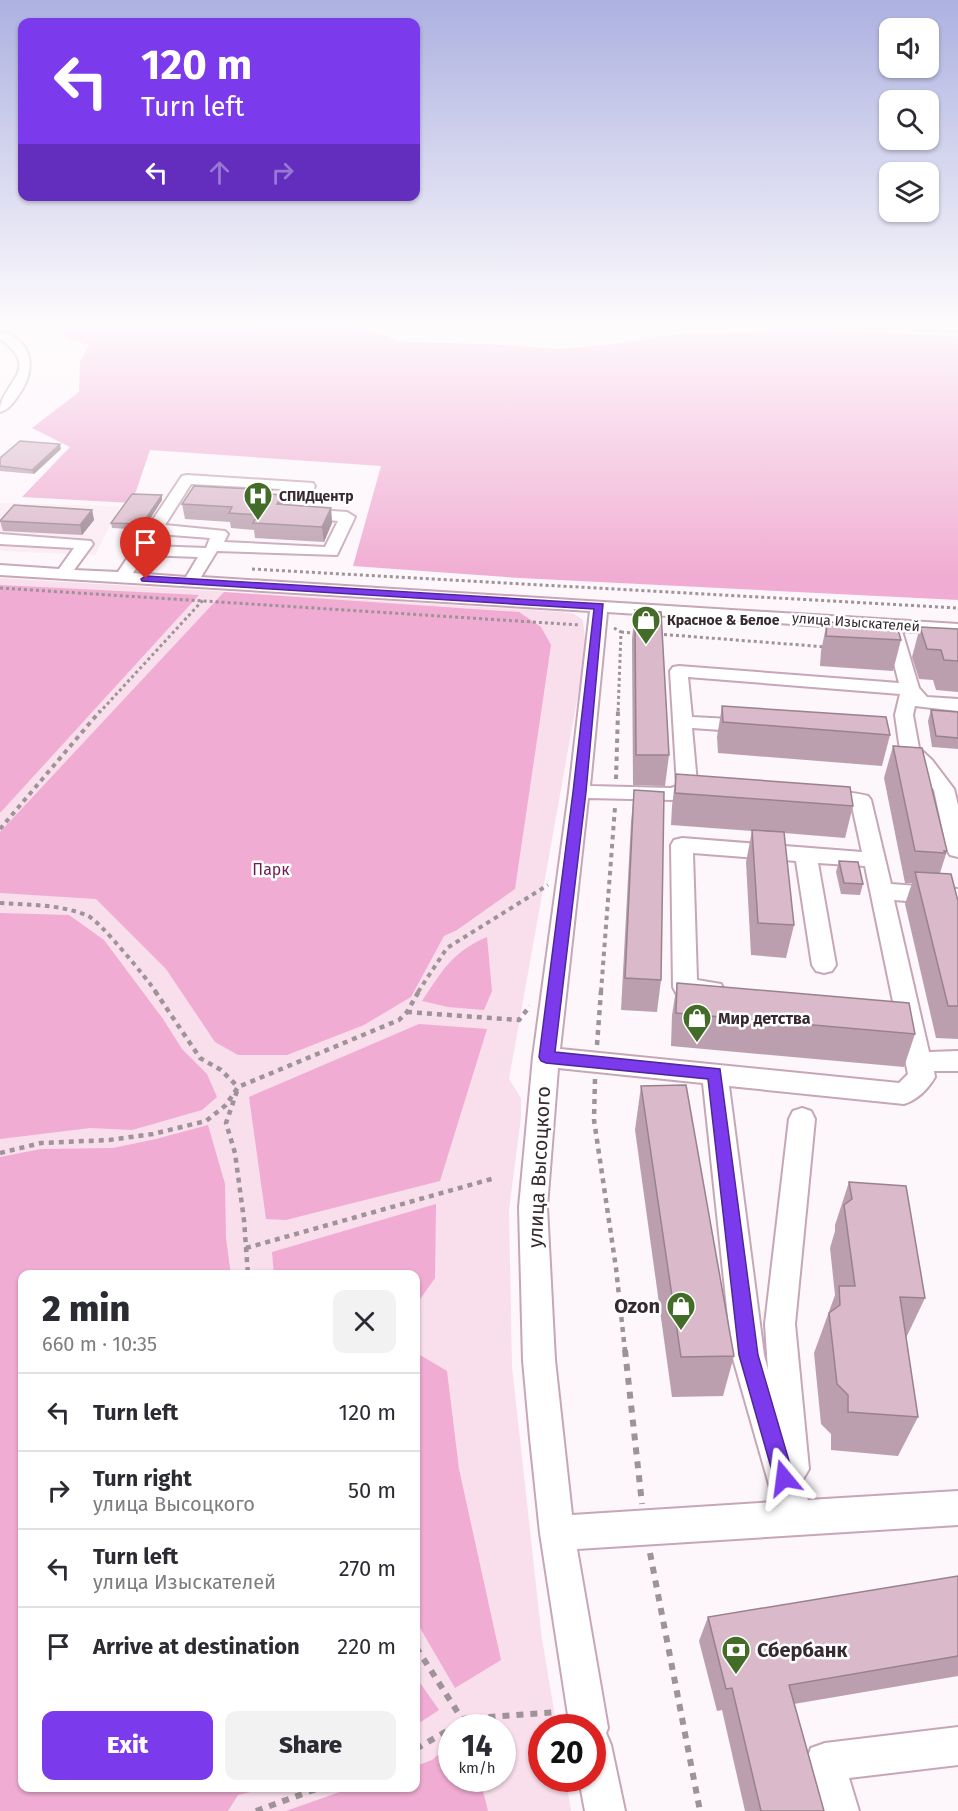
<!DOCTYPE html>
<meta charset="utf-8">
<style>
:root{--surface:#fff;--page:#f2f2f3;--text:#2b2b33;--muted:#7c7c81;--line:#e1e1e2;--accent:#7c3aed}
body{margin:0;font-family:"Fira Sans",sans-serif;background:var(--page);color:var(--text);height:100vh;display:flex;flex-direction:column;font-size:22px;white-space:nowrap}
*{box-sizing:border-box;margin:0}
p{font-size:20px;color:var(--muted)}
.icon{flex:none;width:33px;height:33px;fill:none;stroke:currentColor;stroke-width:2;stroke-linecap:round;stroke-linejoin:round}
.map{position:relative;flex:1;overflow:hidden}
.side{position:absolute;left:18px;top:1270px;width:402px;height:522px;display:flex;flex-direction:column;background:var(--surface);border-radius:12px;box-shadow:0 2px 4px #0004}
.side>*{flex:none}
.banner{position:absolute;left:18px;top:18px;width:402px;height:183px;border-radius:12px;box-shadow:0 2px 4px #0004;background:#7c3aed;color:#fff;overflow:hidden}
.controls{position:absolute;left:879px;top:18px;display:grid;gap:12px}
.controls a{display:grid;place-items:center;width:60px;height:60px;border-radius:12px;background:var(--surface);box-shadow:0 2px 4px #0004;font-size:30px}
.speed{position:absolute;left:438px;top:1714px;display:flex;gap:12px;font-size:30px;font-weight:700;text-align:center}
.speed>*{display:grid;place-content:center;width:78px;height:78px;border-radius:50%;background:var(--surface);box-shadow:0 2px 4px #0004;line-height:1}
.speed small{font-size:15px;font-weight:400}
.speed .limit{border:9px solid #d22;background:#fff;color:#111}
.pin{position:absolute;display:grid;place-items:center;width:51px;height:51px;color:#fff;margin:-62px -26px;border-radius:50% 50% 50% 0;rotate:-45deg;box-shadow:0 0 6px #0007}
.pin .icon{rotate:45deg}
.me{position:absolute;width:66px;margin:-33px;rotate:344deg;stroke-linejoin:round;filter:drop-shadow(0 0 4px #0008)}
.turn{display:flex;align-items:center;gap:21px;height:126px;padding:0 24px;font-size:27px}
.turn .icon{width:78px;height:78px;stroke-width:2.5}
.turn b{display:block;font-size:42px;line-height:51px}
.lanes{display:flex;align-items:center;height:57px;padding:0 24px;background:#0003;justify-content:center;gap:30px;direction:ltr}
.lanes .off{opacity:.35}
.round{display:grid;place-items:center;flex:none;width:63px;height:63px;border-radius:12px;background:var(--page)}
.overview{display:flex;align-items:center;justify-content:space-between;height:102px;padding:0 24px}
h1{font-size:36px;font-weight:800;line-height:45px}
.action{display:flex;gap:12px;margin-top:auto;padding:12px 24px}
.action a{flex:1;height:69px;border-radius:12px;background:var(--accent);color:#fff;font-size:24px;font-weight:800;line-height:69px;text-align:center}
.action a+a{background:var(--page);color:var(--text)}
ul{padding:0;list-style:none}
li{display:flex;align-items:center;gap:18px;height:78px;padding:0 24px;border-top:2px solid var(--line)}
li div{flex:1}
li b{display:block;font-size:22px}
li em{font-style:normal}
.map>svg:first-child{display:block}
.built{fill:#fceaf3}
.green{fill:#f9deec;fill-rule:evenodd}
.forest{fill:#f0acd2}
.lines{fill:none;stroke-linecap:round;stroke-linejoin:round}
.minor-casing{stroke:#c7a6b7;stroke-width:4}
.path-far3{stroke:#9d9398;stroke-width:3;stroke-dasharray:3 3;stroke-linecap:butt}
.path-far2{stroke:#9d9398;stroke-width:4;stroke-dasharray:4.5 4.5;stroke-linecap:butt}
.path-far1{stroke:#9d9398;stroke-width:4.5;stroke-dasharray:5 5;stroke-linecap:butt}
.path{stroke:#9d9398;stroke-width:6;stroke-dasharray:7 7;stroke-linecap:butt}
.minor{fill:#fff;fill-rule:evenodd}
.wall{fill:#bb9fae}
.shaded-wall{fill:#99828d}
.building{fill:#dab9ca;stroke:#99828d;stroke-width:1.5}
.route{fill:#7c3aed;stroke:#51269a;stroke-width:1.5}
.labels{text-anchor:middle;stroke-width:5;stroke-linejoin:round;paint-order:stroke}
.far-poi-label{font-size:14px;font-weight:bold;fill:#362930;stroke:#fff;text-anchor:start}
.far-street-label{font-size:14px;fill:#362930;stroke:#fff}
.park-label{font-size:16px;fill:#6c1e50;stroke:#fff}
.poi-label{font-size:16px;font-weight:bold;fill:#362930;stroke:#fff;text-anchor:start}
.near-street-label{font-size:20px;fill:#362930;stroke:#fff}
.near-poi-label{font-size:20px;font-weight:bold;fill:#362930;stroke:#fff;text-anchor:end}
</style>
<div class="map">
<svg width="958" height="1811" viewBox="0 0 958 1811">
<rect width="100%" height="100%" fill="#fdf6fa"/>
<polygon class="built" points="0,503 120,506 95,555 0,551"/>
<path class="green" d="M0,578l562,34 12,2 9,6 3,30 -77,429 12,19v19l-12,93 3,157 30,272 15,89h-15v51h24l5,32h-571zM22,1275h394v513h-394zM452,1728h50v51h-50z"/>
<g class="forest">
<polygon points="69,324 352,324 402,342 489,344 560,349 614,344 678,334 753,333 784,326 958,337 958,600 520,578 353,566 381,466 150,450 132,503 22,497 70,447 32,428 79,392 80,362 89,345 65,338 64,325"/>
<polygon points="0,585 199,595 0,813"/>
<polygon points="224,592 519,612 541,627 551,645 515,889 457,930 444,936 411,997 364,1025 287,1055 238,1055 215,1042 166,969 96,899 0,893 0,832"/>
<polygon points="0,913 69,915 104,940 163,1019 182,1049 207,1074 217,1097 202,1110 132,1130 90,1128 0,1139"/>
<path d="M487,937l5,54 -8,19 -36,-3 -26,-6c20,-30 30,-49 65,-64z"/>
<polygon points="419,1024 487,1029 440,1181 286,1220 266,1219 249,1097"/>
<polygon points="208,1125 225,1184 226,1238 231,1275 22,1275 22,1788 268,1788 238,1795 228,1811 0,1811 0,1157 41,1149 113,1148 156,1139"/>
<polygon points="436,1204 435,1278 416,1305 416,1275 274,1275 272,1252"/>
<polygon points="416,1348 420,1355 447,1371 459,1469 501,1660 455,1688 416,1621"/>
<polygon points="416,1677 439,1710 416,1725"/>
<polygon points="451,1744 452,1779 480,1779 488,1811 286,1811 351,1788 416,1788 416,1766 432,1760"/>
</g>
<g class="lines">
<g class="minor-casing">
<g id="minor">
<polygon points="834,324 958,324 958,330 840,327"/>
<path d="M0,331c34,10 37,39 18,65 -5,7 -10,14 -18,16 0,-30 44,-42 0,-73z"/>
<path d="M187,475l126,8 2,3 -12,23 44,3 8,5 -18,38 -120,-4 -16,26 757,47v10l-56,-3 17,57 8,9 31,2v12l-43,-5 -2,9 6,33 13,12 22,29 4,16v52l-8,-2 -3,-5 -13,-60 -34,-40 -5,-35 5,-21 -212,-17 4,40 58,3 7,2 3,4 -3,4 -7,2 -58,-4 5,55 13,3 3,4 -3,4 -21,1 -16,5 -85,-2 -28,251 339,34 9,-9 -43,-208 -47,-3 18,102 -4,6 -8,2 -8,-2 -4,-6 -16,-104 -103,-8 4,127 24,4 3,6 -3,6 -9,3 -36,-6 -3,-6 -2,-142 3,-5 8,-2 180,14 -10,-46 -36,-4 -3,-4 3,-4c15,-4 37,-2 52,2l3,4 20,84 67,5v16l-64,-5 35,152 29,-1v20h-24l1,6c-7,12 -18,23 -31,27l-175,-18 35,269 4,15 -3,-46 24,-205 4,-8 9,-3 9,3 4,8 -20,205 14,145 -7,12 6,19 150,-9v34l-381,24 31,179 -2,5 5,12 14,66h-40l-6,-32h13v-51h-22l-30,-195 -10,-95 -7,-78 -4,-153 14,-150 36,-265 21,-181 -590,-36v-10l59,4 15,-21 -74,-4v-10l91,7 2,3 -19,26 44,2 64,-96zM191,484l108,6 -13,23 3,3 49,5 -13,26 -101,-5 4,-8 -3,-3 -60,-6zM159,534l51,4 -4,10 -55,-2zM145,555l53,2 -12,20 -53,-4zM607,612l278,18 14,53 -220,-17 -6,1 -3,4 7,115 -6,2 -81,-2zM558,1068l145,15 29,272 42,147 -202,13 -17,-155 -8,-153z"/>
<polygon points="958,1727 958,1765 849,1778 859,1811 819,1811 806,1762 811,1748 825,1743"/>
</g>
</g>
<g class="path-far3">
<polyline points="252,569 958,608"/>
<polyline points="0,588 580,625"/>
<polyline points="614,628 621,632 618,713"/>
<polyline points="621,632 635,633"/>
<polyline points="658,634 827,647"/>
<polyline points="99,713 203,600"/>
</g>
<g class="path-far2">
<polyline points="616,779 618,711"/>
<polyline points="0,829 100,711"/>
<path d="M0,903c28,2 61,1 88,13 11,4 60,64 68,76"/>
<polyline points="418,992 447,948 548,885"/>
<polyline points="601,992 615,807"/>
</g>
<g class="path-far1">
<polyline points="155,991 200,1058 221,1070 238,1087"/>
<polyline points="407,1012 519,1020 530,1006"/>
<polyline points="597,1045 601,991"/>
<polyline points="595,1079 594,1120 616,1268 625,1351"/>
<polyline points="237,1091 226,1123 235,1153 244,1220 248,1275"/>
<polyline points="0,1153 41,1143 109,1140 153,1134 206,1121 226,1105 238,1087 399,1020 407,1012 419,991"/>
<polyline points="246,1248 495,1178"/>
</g>
<g class="path">
<polyline points="625,1350 642,1504"/>
<polyline points="650,1553 700,1811"/>
<polyline points="416,1647 462,1719 558,1712"/>
<polyline points="452,1728 462,1719"/>
<polyline points="416,1749 452,1728"/>
<polyline points="256,1811 319,1788"/>
</g>
<use href="#minor" class="minor"/>
</g>
<g class="wall">
<polygon points="61,449 34,474 0,471 0,458"/>
<polygon points="272,490 272,494 283,505 331,508 332,523 324,542 255,538 254,530 231,528 230,522 185,519 182,504"/>
<polygon points="162,495 162,500 143,530 112,528 111,523"/>
<polygon points="92,510 94,520 82,535 3,531 0,521"/>
<polygon points="635,610 669,755 665,786 633,785 632,639"/>
<polygon points="827,622 901,640 893,671 820,666 821,651"/>
<polygon points="920,627 958,629 958,692 936,690 933,680 919,679 912,657"/>
<polygon points="722,706 890,735 882,766 718,753 717,737"/>
<polygon points="931,710 958,712 958,749 932,747 928,721"/>
<polygon points="893,746 947,851 940,873 958,901 958,1039 936,1038 905,904 912,883 905,883 884,778"/>
<polygon points="676,774 853,806 845,838 784,833 794,925 786,958 751,955 746,862 752,831 671,825 672,806"/>
<polygon points="634,790 661,980 657,1012 621,1010 631,822"/>
<polygon points="839,861 863,884 860,895 841,894 836,872"/>
<polygon points="677,983 915,1034 904,1067 671,1046 672,1015"/>
<polygon points="641,1086 734,1356 723,1396 672,1397 635,1130"/>
<polygon points="849,1182 925,1298 906,1338 918,1417 898,1456 831,1450 831,1434 821,1424 814,1353 835,1295 830,1248 835,1231 835,1225"/>
<polygon points="958,1576 958,1676 794,1704 824,1811 745,1811 722,1710 717,1711 699,1641 708,1617"/>
</g>
<g class="shaded-wall">
<polygon points="60,444 61,449 34,474 32,470"/>
<polygon points="162,495 162,500 143,530 142,524"/>
<polygon points="282,495 284,510 277,504"/>
<polygon points="331,508 332,523 324,542 322,527"/>
<polygon points="92,510 94,520 82,535 80,525"/>
</g>
<g class="building">
<polygon points="20,441 60,444 32,470 0,466 0,458"/>
<polygon points="194,486 272,490 270,494 282,495 277,504 331,508 322,527 253,523 258,515 229,513 232,507 182,504"/>
<polygon points="132,494 162,495 142,524 111,523"/>
<polygon points="14,505 92,510 80,525 0,521"/>
<polygon points="635,610 661,612 669,755 636,755"/>
<polygon points="827,622 897,626 901,640 826,636"/>
<polygon points="920,627 958,629 958,661 944,660 941,650 927,649"/>
<polygon points="722,706 886,717 890,735 723,722"/>
<polygon points="931,710 958,712 958,738 936,736"/>
<polygon points="893,746 922,748 947,851 944,851 945,853 915,851"/>
<polygon points="676,774 850,787 853,806 675,793"/>
<polygon points="634,790 664,792 661,980 625,978"/>
<polygon points="752,830 784,832 794,925 758,923"/>
<polygon points="839,861 858,862 863,884 844,883"/>
<polygon points="915,872 951,874 958,901 958,1006 948,1006"/>
<polygon points="677,983 909,1003 915,1034 676,1013"/>
<polygon points="686,1085 734,1356 681,1357 641,1086"/>
<polygon points="849,1182 906,1186 925,1298 900,1297 918,1417 848,1412 848,1395 837,1384 829,1313 840,1305 839,1286 855,1286 844,1205 852,1199"/>
<polygon points="958,1576 958,1656 789,1685 824,1811 761,1811 732,1688 726,1689 708,1617"/>
</g>
<linearGradient id="sky" x2="0" y2="1"><stop stop-color="#acb1e0"/><stop offset="0.56" stop-color="#fefbfd"/><stop offset="1" stop-color="#fefbfd" stop-opacity="0"/></linearGradient>
<rect width="958" height="578" fill="url(#sky)"/>
<polygon class="route" points="146,576 603,604 586,792 555,1052 720,1069 758,1355 794,1478 791,1485 784,1488 777,1485 774,1478 739,1355 708,1079 546,1063 541,1061 539,1057 573,792 594,609 142,581 141,579"/>
<defs>
<g id="hospital-pin" transform="scale(1.5)"><path d="M0 17L-7.5 6A9.5 9.5 0 1 1 7.5 6Z" fill="#426c28" stroke="#fff"/><path d="M-5-5h3v3.5h4V-5h3V5h-3V1.5h-4V5h-3Z" fill="#fff"/></g>
<g id="shop-pin" transform="scale(1.5)"><path d="M0 17L-7.5 6A9.5 9.5 0 1 1 7.5 6Z" fill="#426c28" stroke="#fff"/><path d="M-5-2.5h2.3a2.7 3.5 0 0 1 5.4 0H5L5.5 6h-11ZM-1.5-2.5h3a1.5 2.3 0 0 0-3 0Z" fill="#fff"/></g>
<g id="bank-pin" transform="scale(1.5)"><path d="M0 17L-7.5 6A9.5 9.5 0 1 1 7.5 6Z" fill="#426c28" stroke="#fff"/><path d="M-6-4H6V4H-6ZM0-2.3a2.3 2.3 0 1 0 0 4.6a2.3 2.3 0 1 0 0-4.6Z" fill="#fff"/></g>
</defs>
<g fill-rule="evenodd">
<use href="#hospital-pin" x="258" y="496"/>
<use href="#shop-pin" x="646" y="620"/>
<use href="#shop-pin" x="697" y="1018"/>
<use href="#shop-pin" x="681" y="1306"/>
<use href="#bank-pin" x="736" y="1650"/>
</g>
<g class="labels">
<g class="far-poi-label">
<text x="279" y="501">СПИДцентр</text>
<text x="667" y="625">Красное &amp; Белое</text>
</g>
<g class="far-street-label">
<text transform="translate(856 622) rotate(4)" y="5">улица Изыскателей</text>
</g>
<g class="park-label">
<text x="271" y="875">Парк</text>
</g>
<g class="poi-label">
<text x="718" y="1024">Мир детства</text>
</g>
<g class="near-street-label">
<text transform="translate(539 1167) rotate(-87)" y="7">улица Высоцкого</text>
</g>
<g class="near-poi-label">
<text x="660" y="1313">Ozon</text>
<text x="757" y="1657" text-anchor="start">Сбербанк</text>
</g>
</g>
</svg>
<div class="controls">
<a><svg class="icon" aria-label="sound" viewBox="0 0 24 24"><path d="M4 9h4l5-4v14l-5-4H4zM17 9q2 3 0 6"/></svg></a>
<a><svg class="icon" aria-label="search" viewBox="0 0 24 24"><circle cx="10" cy="10" r="6"/><path d="M15 15l6 6"/></svg></a>
<a><svg class="icon" aria-label="layers" viewBox="0 0 24 24"><path d="M12 4l9 5-9 5-9-5zM3 14l9 5 9-5"/></svg></a>
</div>
<div class="speed"><div>14<small>km/h</small></div><div class="limit">20</div></div>
<div class="pin" style="left:146px;top:579px;background:#d93025"><svg class="icon" aria-label="arrive" viewBox="0 0 24 24"><path d="M6 21V4h12l-3 4 3 4H6"/></svg></div>
<svg class="me" style="left:784px;top:1478px" viewBox="-20 -20 40 40"><path d="M0-17L14 15 0 8-14 15z" fill="#7c3aed" stroke="#fff" stroke-width="4"/></svg>
<div class="banner">
<div class="turn"><svg class="icon" aria-label="left" viewBox="0 0 24 24"><path d="M17 20v-9H6M10 6l-5 5 5 5"/></svg><div><b>120 m</b>Turn left</div></div>
<div class="lanes"><svg class="icon" aria-label="left" viewBox="0 0 24 24"><path d="M17 20v-9H6M10 6l-5 5 5 5"/></svg><svg class="icon off" aria-label="ahead" viewBox="0 0 24 24"><path d="M12 20V5M6 11l6-6 6 6"/></svg><svg class="icon off" aria-label="right" viewBox="0 0 24 24"><path d="M7 20v-9h11M14 6l5 5-5 5"/></svg></div>
</div>
<section class="side">
<div class="overview"><div><h1>2 min</h1><p>660 m · 10:35</p></div><a class="round"><svg class="icon" aria-label="close" viewBox="0 0 24 24"><path d="M6 6l12 12M18 6L6 18"/></svg></a></div>
<ul>
<li><svg class="icon" aria-label="left" viewBox="0 0 24 24"><path d="M17 20v-9H6M10 6l-5 5 5 5"/></svg><div><b>Turn left</b></div><em>120 m</em></li>
<li><svg class="icon" aria-label="right" viewBox="0 0 24 24"><path d="M7 20v-9h11M14 6l5 5-5 5"/></svg><div><b>Turn right</b><p>улица Высоцкого</p></div><em>50 m</em></li>
<li><svg class="icon" aria-label="left" viewBox="0 0 24 24"><path d="M17 20v-9H6M10 6l-5 5 5 5"/></svg><div><b>Turn left</b><p>улица Изыскателей</p></div><em>270 m</em></li>
<li><svg class="icon" aria-label="arrive" viewBox="0 0 24 24"><path d="M6 21V4h12l-3 4 3 4H6"/></svg><div><b>Arrive at destination</b></div><em>220 m</em></li>
</ul>
<div class="action"><a>Exit</a><a>Share</a></div>
</section>
</div>
